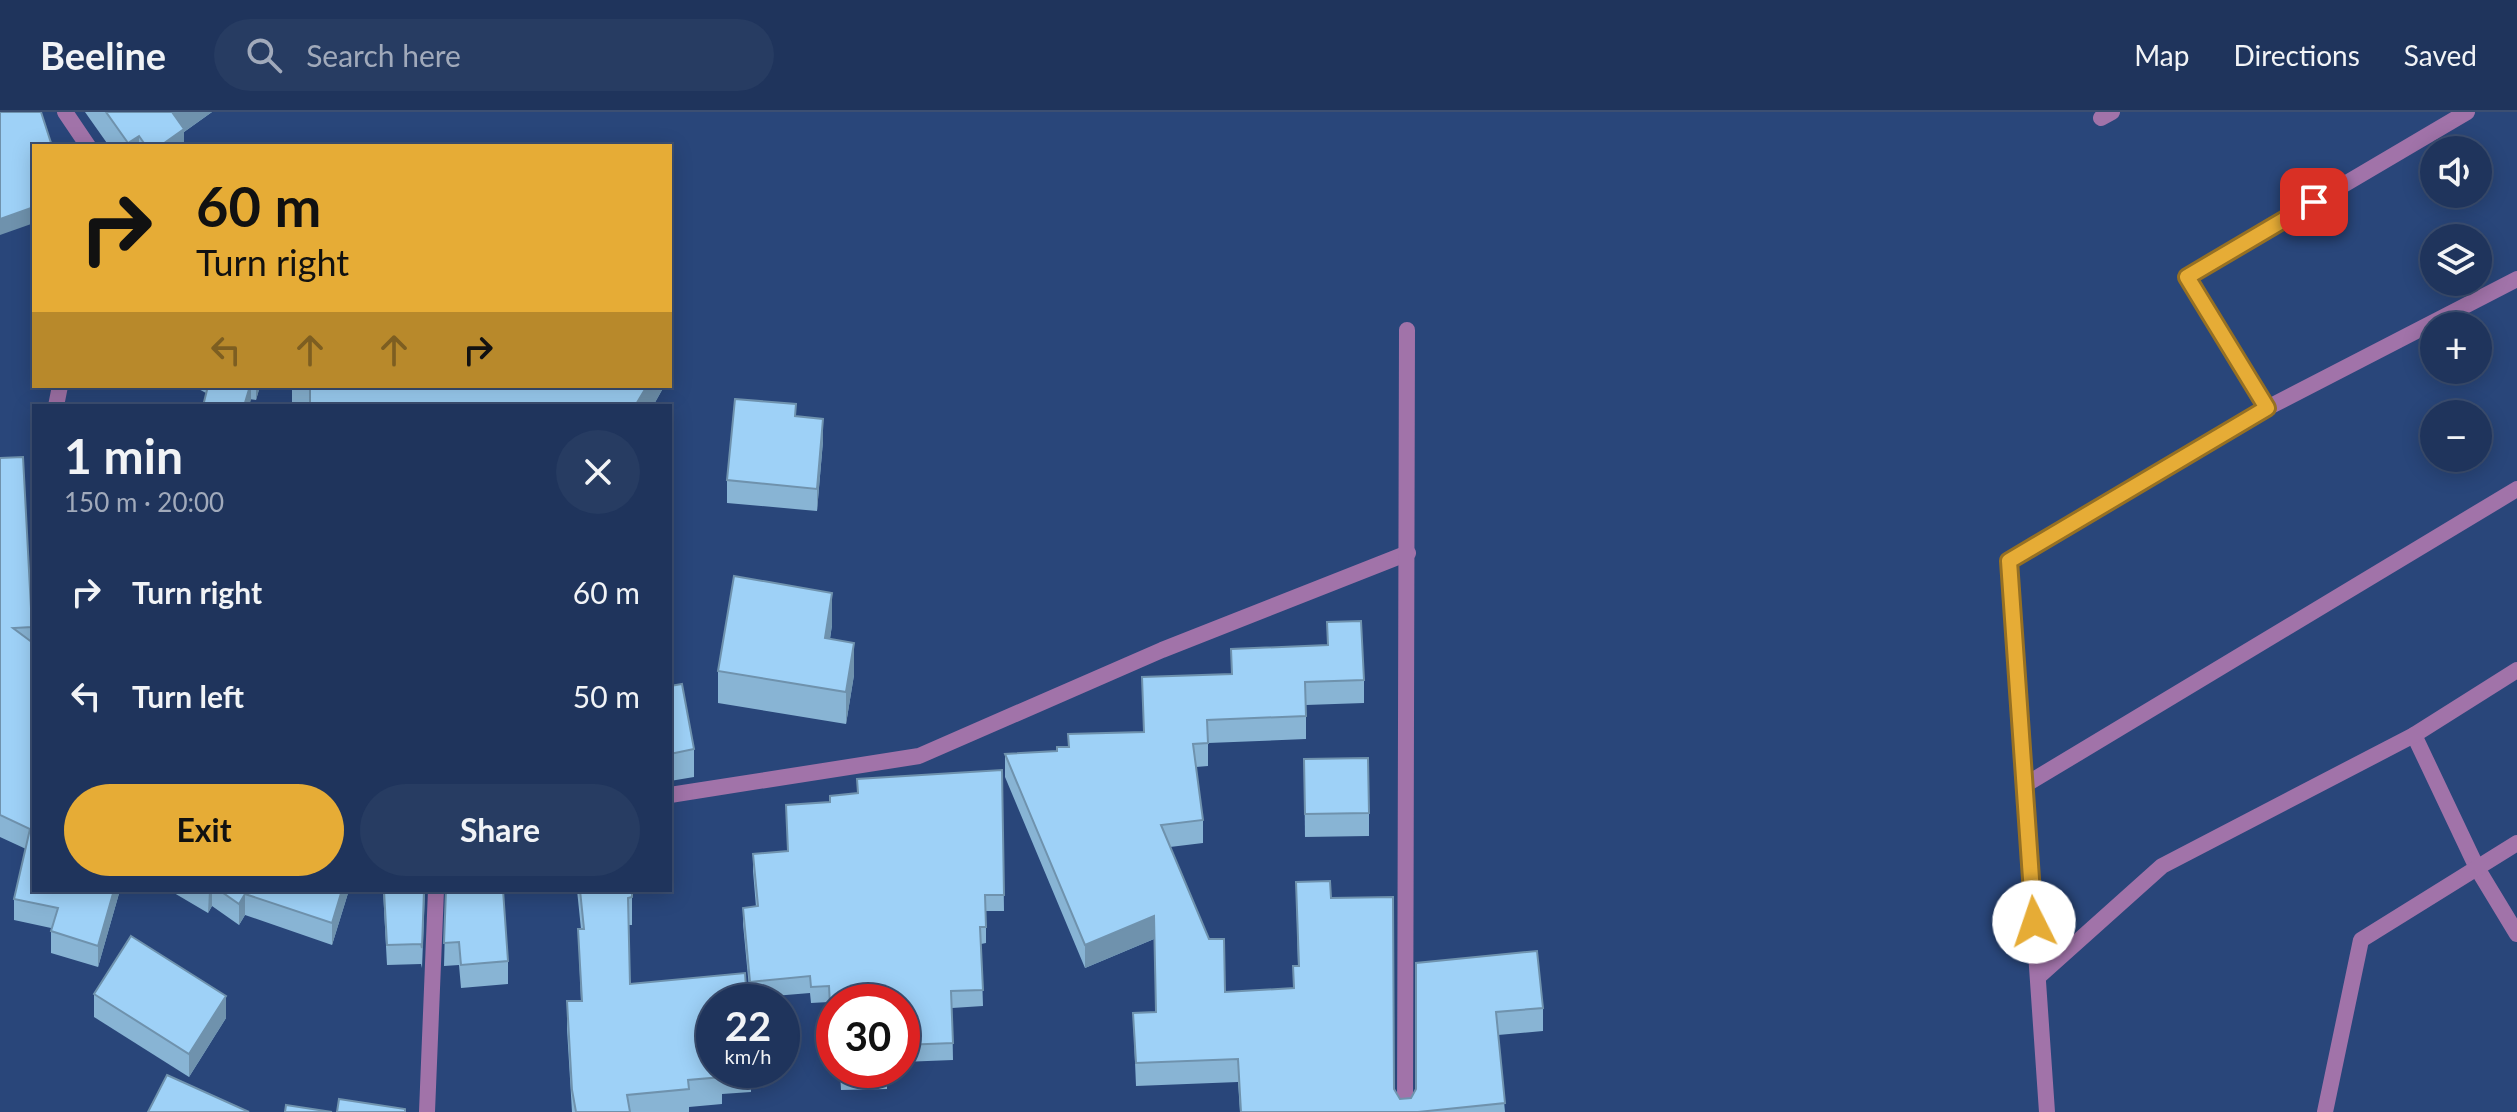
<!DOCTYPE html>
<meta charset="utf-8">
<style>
:root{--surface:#1f345c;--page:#273c62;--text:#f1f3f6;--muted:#a1aabb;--line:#3c4f72;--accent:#e6ac36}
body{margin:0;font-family:Lato,sans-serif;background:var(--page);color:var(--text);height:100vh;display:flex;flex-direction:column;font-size:30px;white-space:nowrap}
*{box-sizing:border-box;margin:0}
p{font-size:26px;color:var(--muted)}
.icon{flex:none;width:44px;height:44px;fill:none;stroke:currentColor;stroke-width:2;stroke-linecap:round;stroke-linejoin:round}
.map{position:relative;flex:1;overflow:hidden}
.side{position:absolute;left:32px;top:292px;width:640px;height:488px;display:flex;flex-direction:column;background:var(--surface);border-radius:0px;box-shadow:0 4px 20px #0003,0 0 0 2px var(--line)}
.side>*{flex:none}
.guide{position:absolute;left:32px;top:32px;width:640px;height:244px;border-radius:0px;box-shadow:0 4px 20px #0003,0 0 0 2px var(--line);background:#e6ac36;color:#111;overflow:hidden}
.tools{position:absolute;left:2420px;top:24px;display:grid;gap:16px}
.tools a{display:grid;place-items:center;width:72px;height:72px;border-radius:50%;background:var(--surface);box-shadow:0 4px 20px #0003,0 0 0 2px var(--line);font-size:40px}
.speed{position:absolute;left:696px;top:872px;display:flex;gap:16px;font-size:40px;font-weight:700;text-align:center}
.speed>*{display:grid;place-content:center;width:104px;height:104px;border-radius:50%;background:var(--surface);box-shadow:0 4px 20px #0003,0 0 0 2px var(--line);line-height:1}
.speed small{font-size:20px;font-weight:400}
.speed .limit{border:12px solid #d22;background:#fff;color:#111}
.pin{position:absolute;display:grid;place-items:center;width:68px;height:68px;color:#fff;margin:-34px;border-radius:16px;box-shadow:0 4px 12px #0006}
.me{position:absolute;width:88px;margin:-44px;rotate:356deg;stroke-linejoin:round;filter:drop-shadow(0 0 6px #0008)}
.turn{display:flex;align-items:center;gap:28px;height:168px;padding:0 32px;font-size:36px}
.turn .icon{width:104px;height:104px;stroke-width:2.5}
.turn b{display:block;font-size:56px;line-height:68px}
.lanes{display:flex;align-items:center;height:76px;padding:0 32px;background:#0003;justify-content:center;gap:40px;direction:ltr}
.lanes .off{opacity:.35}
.round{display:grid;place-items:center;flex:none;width:84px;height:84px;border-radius:42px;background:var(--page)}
.summary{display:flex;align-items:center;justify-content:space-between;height:136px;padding:0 32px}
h1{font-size:48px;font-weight:700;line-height:60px}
.button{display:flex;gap:16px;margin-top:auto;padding:16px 32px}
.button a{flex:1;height:92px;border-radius:48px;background:var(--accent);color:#111;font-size:32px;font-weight:700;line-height:92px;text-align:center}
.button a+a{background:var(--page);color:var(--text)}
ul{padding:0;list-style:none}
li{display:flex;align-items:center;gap:24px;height:104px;padding:0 32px}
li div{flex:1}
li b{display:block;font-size:30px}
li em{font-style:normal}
header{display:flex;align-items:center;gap:48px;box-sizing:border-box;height:112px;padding:0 40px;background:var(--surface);border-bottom:2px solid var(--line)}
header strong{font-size:38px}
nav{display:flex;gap:44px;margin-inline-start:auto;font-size:28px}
.search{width:560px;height:72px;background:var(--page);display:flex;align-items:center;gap:20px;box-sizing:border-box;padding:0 28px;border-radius:44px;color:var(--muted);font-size:30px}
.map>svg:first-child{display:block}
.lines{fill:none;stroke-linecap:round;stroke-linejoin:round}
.minor{stroke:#a173a9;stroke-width:16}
.wall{fill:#88b4d4}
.shaded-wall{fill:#6f92ad}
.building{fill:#9ed1f7;stroke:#6f92ad;stroke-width:2}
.route-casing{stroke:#967023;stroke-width:20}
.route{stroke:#e6ac36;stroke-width:14}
</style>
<header>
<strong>Beeline</strong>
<div class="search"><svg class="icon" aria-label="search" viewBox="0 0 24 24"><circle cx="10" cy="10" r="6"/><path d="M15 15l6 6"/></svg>Search here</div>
<nav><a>Map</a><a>Directions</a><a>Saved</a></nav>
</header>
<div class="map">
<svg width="2517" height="1000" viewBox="0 0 2517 1000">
<rect width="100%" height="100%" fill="#29467a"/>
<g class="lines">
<g class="minor">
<polyline points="65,0 88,34"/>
<polyline points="2101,6 2112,0"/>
<polyline points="56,294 60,274"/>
<polyline points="2267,296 2187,165 2467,0"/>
<polyline points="2414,623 2477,756 2517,822"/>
<polyline points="2025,673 2517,377"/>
<polyline points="670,683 919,644 1162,538 1408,441"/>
<polyline points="2038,865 2162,754 2414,623 2517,558"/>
<polyline points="427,1000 436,778"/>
<polyline points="1405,1000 1407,218"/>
<polyline points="2047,1000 2009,449 2267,296 2517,167"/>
<polyline points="2325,1000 2361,828 2517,731"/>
</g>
</g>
<g class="wall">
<polygon points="85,0 212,0 184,20 184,34 109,34"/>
<polygon points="193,274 260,274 256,288 206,281"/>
<polygon points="292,274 662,274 662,278 653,294 310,294 310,292 292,291"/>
<polygon points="796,304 823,329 817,399 727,391 727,368"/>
<polygon points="0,346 32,515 34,554 120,778 98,855 51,841 51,816 14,808 14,787 26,737 0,725"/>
<polygon points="1327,510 1364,568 1364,591 1306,593 1306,627 1208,631 1208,654 1196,655 1203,708 1203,731 1170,735 1225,880 1293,876 1293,854 1298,854 1296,770 1331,786 1394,977 1400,987 1411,986 1416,977 1416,851 1543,896 1543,919 1498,923 1505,1000 1240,1000 1238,970 1136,974 1133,901 1156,900 1154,827 1085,856 1005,665 1005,642 1057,639 1068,635 1068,622 1144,620 1142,565 1231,562 1231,537 1327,533"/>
<polygon points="832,513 830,527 854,563 846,612 718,591 718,559"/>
<polygon points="670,574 694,637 694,665 670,669"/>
<polygon points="1304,647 1369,701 1369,724 1305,725"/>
<polygon points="1002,658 1004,799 986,799 986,831 981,832 983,894 952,896 953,948 902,950 902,890 834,890 834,950 832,950 829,890 811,891 810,881 750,886 743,812 743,796 756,795 753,759 753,742 788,739 786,693 830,690 857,681 857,667"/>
<polygon points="169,778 349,778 332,833 245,803 239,813 212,794 208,801"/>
<polygon points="383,778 425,778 422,856 421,852 387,853"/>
<polygon points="446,778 508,849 508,872 461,876 459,853 444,854"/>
<polygon points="577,778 632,778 632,813 628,813 630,872 714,958 751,958 751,980 722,982 722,992 689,995 689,1000 572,1000 567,917 567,889 581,889 578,817 581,817"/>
<polygon points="94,882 226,906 189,965 94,905"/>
<polygon points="840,958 887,958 887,977 841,978"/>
</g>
<g class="shaded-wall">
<polygon points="172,0 212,0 184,20 184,34 160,34"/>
<polygon points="139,24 139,34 128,34 128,31"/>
<polygon points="34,95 34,111 0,123 0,107"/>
<polygon points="250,274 251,274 251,288 249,294 244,294"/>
<polygon points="256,274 260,274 256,288"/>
<polygon points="647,274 662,274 662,278 653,294 635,294"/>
<polygon points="823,307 823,329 817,399 817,377"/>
<polygon points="832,481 832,513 825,559 825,526"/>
<polygon points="854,531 854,563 846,612 846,580"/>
<polygon points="114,778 120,778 98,855 98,834"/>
<polygon points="209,778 212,778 212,794 208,801"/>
<polygon points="342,778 349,778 332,833 332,811"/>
<polygon points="245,782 245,803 239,813 239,792"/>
<polygon points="1154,804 1154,827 1085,856 1085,833"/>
<polygon points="226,884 226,906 189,965 189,942"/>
</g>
<g class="building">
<polygon points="0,0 41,0 52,34 34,34 34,95 0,107"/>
<polygon points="106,0 172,0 184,17 160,34 146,34 139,24 128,31"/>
<polygon points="208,274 250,274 244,294 203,294"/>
<polygon points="310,274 647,274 635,294 310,294"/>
<polygon points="735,287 796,292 795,304 823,307 817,377 727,368"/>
<polygon points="23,345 32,515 13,516 33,531 34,554 34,778 114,778 98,834 51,819 58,796 14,787 30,717 0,703 0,346"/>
<polygon points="734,464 832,481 825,526 854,531 846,580 718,559"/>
<polygon points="1361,509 1364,568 1305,570 1306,604 1207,608 1208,631 1193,632 1203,708 1161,713 1209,827 1224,827 1225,880 1294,876 1293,854 1299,854 1296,770 1330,769 1331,786 1393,785 1394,977 1400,987 1411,986 1416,977 1416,851 1537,839 1543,896 1496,900 1505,991 1418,1000 1241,1000 1238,947 1136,951 1133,901 1156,900 1154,804 1085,833 1005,642 1057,639 1057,635 1069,635 1068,622 1144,620 1142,565 1232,562 1231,537 1328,533 1327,510"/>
<polygon points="682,572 694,637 670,642 670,574"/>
<polygon points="1368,646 1369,701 1305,702 1304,647"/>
<polygon points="1002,658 1004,783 985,783 986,815 980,815 983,878 951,879 953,931 902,933 902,890 834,890 834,933 832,933 829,874 811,875 810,864 750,870 743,796 758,794 753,742 788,739 786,693 830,690 830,684 858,681 857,667"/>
<polygon points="219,778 342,778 332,811 245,782 239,792"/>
<polygon points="384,778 424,778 422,836 421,832 387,833"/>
<polygon points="446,778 503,778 508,849 461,853 459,830 444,831"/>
<polygon points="580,778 632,778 632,785 628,786 630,872 745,861 747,890 714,890 714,958 721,958 722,965 688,968 689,977 627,983 630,1000 576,1000 572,978 567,889 582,889 578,817 584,817"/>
<polygon points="131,824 226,884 189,942 94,882"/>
<polygon points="840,958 887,958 887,960 841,961"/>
<polygon points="167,963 249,1000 148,1000"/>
<polygon points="339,987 405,997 405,1000 337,1000"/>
<polygon points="286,993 332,1000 285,1000"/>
</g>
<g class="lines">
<g class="route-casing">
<polyline id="route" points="2034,810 2009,449 2267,296 2187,165 2314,90"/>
</g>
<use href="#route" class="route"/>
</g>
</svg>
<div class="tools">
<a><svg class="icon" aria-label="sound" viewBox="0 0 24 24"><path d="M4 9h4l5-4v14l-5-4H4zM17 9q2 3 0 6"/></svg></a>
<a><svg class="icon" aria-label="layers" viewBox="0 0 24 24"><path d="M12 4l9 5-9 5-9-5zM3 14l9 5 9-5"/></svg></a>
<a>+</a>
<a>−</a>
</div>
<div class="speed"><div>22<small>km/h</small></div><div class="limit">30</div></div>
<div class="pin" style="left:2314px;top:90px;background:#d93025"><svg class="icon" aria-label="arrive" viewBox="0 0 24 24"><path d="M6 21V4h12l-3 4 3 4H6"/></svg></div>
<svg class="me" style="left:2034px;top:810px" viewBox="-20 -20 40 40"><circle r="19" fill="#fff"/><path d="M0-13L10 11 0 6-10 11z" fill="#e6ac36"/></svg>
<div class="guide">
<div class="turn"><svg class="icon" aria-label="right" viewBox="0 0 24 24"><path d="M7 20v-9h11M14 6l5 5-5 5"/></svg><div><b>60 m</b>Turn right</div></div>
<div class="lanes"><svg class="icon off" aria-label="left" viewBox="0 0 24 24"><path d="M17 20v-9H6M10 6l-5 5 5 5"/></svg><svg class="icon off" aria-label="ahead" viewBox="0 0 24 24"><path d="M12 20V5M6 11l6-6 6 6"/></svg><svg class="icon off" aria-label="ahead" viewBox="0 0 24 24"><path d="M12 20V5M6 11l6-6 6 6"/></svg><svg class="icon" aria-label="right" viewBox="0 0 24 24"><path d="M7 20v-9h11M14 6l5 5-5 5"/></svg></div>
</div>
<section class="side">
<div class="summary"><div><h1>1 min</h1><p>150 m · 20:00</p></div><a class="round"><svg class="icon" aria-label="close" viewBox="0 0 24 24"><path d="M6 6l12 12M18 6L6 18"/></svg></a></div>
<ul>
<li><svg class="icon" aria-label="right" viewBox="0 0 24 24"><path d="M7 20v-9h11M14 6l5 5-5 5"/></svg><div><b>Turn right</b></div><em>60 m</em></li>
<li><svg class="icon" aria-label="left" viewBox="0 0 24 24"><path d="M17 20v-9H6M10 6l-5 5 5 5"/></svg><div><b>Turn left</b></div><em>50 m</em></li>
</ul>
<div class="button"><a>Exit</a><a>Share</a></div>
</section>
</div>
